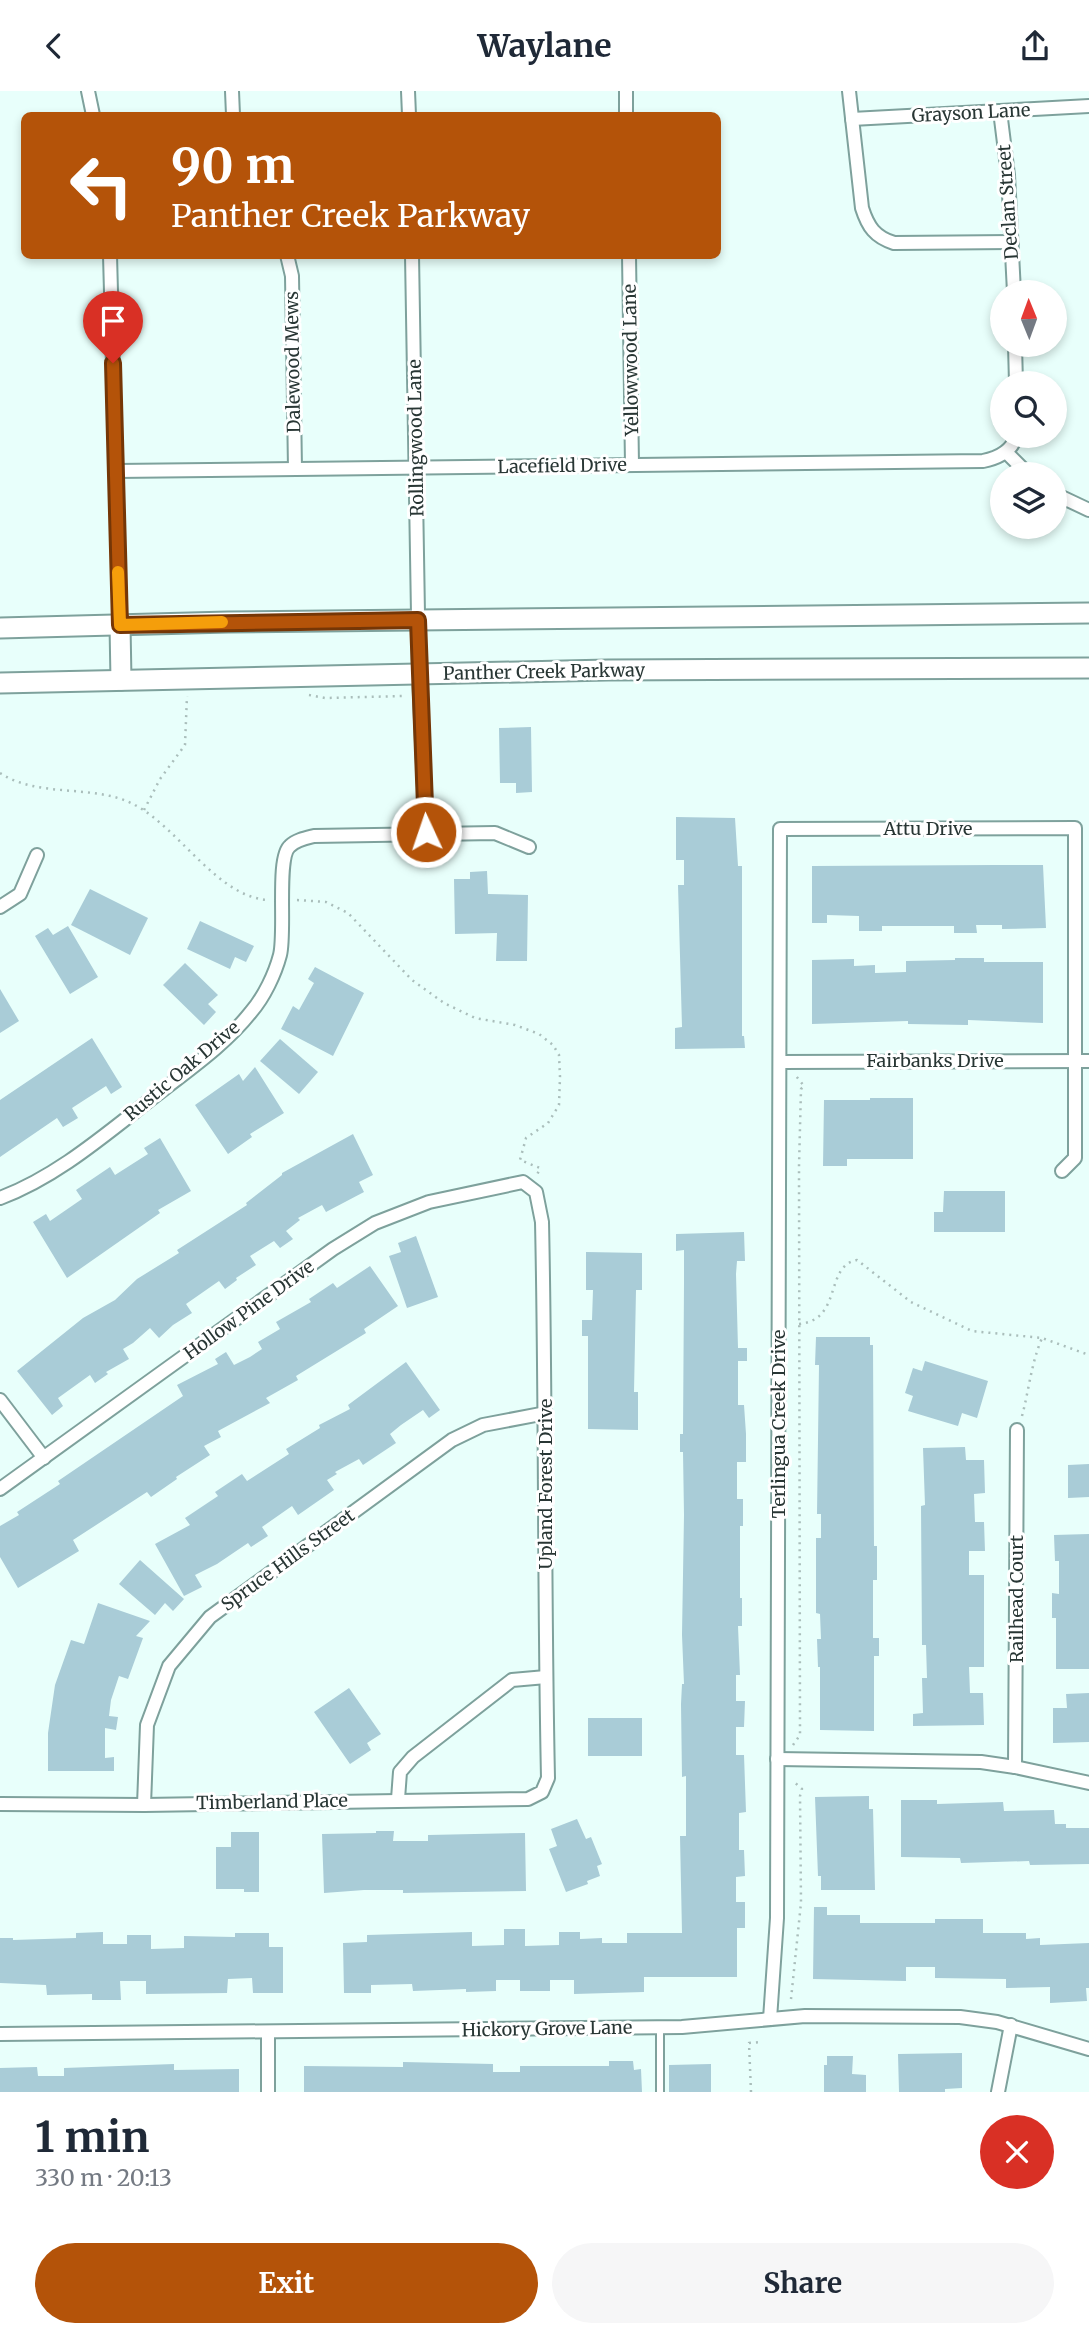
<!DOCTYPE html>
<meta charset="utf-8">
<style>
:root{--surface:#fff;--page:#f6f6f7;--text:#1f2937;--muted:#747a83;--accent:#b45309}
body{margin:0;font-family:Merriweather,serif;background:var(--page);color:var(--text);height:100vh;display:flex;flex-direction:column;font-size:26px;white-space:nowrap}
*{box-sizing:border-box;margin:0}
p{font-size:23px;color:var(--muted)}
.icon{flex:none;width:38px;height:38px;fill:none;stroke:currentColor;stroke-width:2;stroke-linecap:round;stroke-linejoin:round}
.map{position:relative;height:2001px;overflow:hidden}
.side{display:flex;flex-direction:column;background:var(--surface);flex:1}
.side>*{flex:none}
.top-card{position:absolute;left:21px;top:21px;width:700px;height:147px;border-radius:10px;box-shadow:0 4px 10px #0003;background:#b45309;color:#fff;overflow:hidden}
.needle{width:46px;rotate:359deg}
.controls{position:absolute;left:990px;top:189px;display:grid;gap:14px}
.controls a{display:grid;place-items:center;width:77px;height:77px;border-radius:50%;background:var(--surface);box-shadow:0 4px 10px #0003;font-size:35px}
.pin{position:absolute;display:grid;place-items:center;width:60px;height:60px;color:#fff;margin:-72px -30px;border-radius:50% 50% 50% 0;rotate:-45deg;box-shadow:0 0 7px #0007}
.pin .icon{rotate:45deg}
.me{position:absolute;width:77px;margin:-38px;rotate:357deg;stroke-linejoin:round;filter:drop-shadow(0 0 5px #0008)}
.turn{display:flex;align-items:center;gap:24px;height:147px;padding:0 35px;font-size:32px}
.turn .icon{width:91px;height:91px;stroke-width:2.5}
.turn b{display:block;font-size:49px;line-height:60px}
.round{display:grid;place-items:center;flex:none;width:74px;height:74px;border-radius:37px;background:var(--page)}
.head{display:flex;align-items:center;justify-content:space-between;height:119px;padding:0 35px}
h1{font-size:42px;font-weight:700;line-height:52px}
.button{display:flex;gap:14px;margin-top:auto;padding:14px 35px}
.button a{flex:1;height:80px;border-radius:42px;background:var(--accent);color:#fff;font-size:28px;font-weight:700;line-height:80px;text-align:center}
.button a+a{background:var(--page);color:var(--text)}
header{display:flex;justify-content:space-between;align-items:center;height:91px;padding:0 35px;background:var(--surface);font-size:32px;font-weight:700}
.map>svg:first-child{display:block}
.building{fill:#a9ccd7}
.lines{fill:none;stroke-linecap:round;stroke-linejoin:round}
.service-casing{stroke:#7ea19c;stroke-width:10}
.minor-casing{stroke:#7ea19c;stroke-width:16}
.secondary-casing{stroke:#7ea19c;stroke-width:23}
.path{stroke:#aabebb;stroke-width:2.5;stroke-dasharray:2 5;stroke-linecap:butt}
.service{stroke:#fff;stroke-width:6}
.minor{stroke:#fff;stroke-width:12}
.secondary{stroke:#fff;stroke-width:19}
.route-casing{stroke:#753606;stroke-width:18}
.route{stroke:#b45309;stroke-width:12}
.slow{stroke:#f59e0b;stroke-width:12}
.labels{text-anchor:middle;stroke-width:6;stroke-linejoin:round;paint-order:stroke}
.street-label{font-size:18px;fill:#283634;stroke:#fff}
</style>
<header><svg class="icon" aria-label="back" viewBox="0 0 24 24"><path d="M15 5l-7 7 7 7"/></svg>Waylane<svg class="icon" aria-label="share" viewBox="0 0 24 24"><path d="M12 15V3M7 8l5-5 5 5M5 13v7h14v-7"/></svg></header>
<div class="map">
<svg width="1089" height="2001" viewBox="0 0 1089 2001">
<rect width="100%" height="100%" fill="#e8fffb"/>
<g class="building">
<polygon points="531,636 532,701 516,702 516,692 500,692 499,637"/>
<polygon points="676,726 735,727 738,775 742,775 742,945 744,945 745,957 675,958 675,937 682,936 678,794 684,794 684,769 676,769"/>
<polygon points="996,774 1043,774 1046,837 1002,838 1002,834 976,834 977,842 954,842 954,835 882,835 882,840 859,840 859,825 827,824 827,832 812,832 812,775"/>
<polygon points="487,780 488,803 528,804 527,870 496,870 497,842 455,843 454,788 470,788 470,781"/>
<polygon points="90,798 148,827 130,864 71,834"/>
<polygon points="200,830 254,855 246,871 235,866 230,878 187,858"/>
<polygon points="68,835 98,886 70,903 35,845 48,837 53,844"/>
<polygon points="955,867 984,867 984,871 1043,871 1043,932 968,929 968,934 908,933 908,930 812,933 812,869 854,868 854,875 875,874 875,882 906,881 906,870 955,869"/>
<polygon points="185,872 218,904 208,913 216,921 204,934 163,894"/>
<polygon points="315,876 364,902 333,965 281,938 293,915 299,919 314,892 308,888"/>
<polygon points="0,898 19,930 0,942"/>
<polygon points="92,947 122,996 111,1003 106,995 72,1017 78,1027 63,1036 57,1027 0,1066 0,1009"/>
<polygon points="280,948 318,981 299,1003 260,970"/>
<polygon points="255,976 284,1022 250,1043 252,1046 228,1063 195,1014 239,983 243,990"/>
<polygon points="870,1007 913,1007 913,1068 847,1068 847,1075 823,1075 824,1009 870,1009"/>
<polygon points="353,1043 373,1084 359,1091 364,1101 326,1121 322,1114 298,1127 300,1129 286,1140 293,1148 280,1157 274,1150 250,1165 256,1174 236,1187 237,1189 225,1198 219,1190 186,1213 192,1222 173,1234 159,1247 150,1237 133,1252 123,1258 129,1268 106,1281 108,1283 95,1292 90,1284 58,1307 63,1315 52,1324 17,1280 83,1227 115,1209 137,1188 179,1162 177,1159 247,1114 246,1112 282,1084 282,1082"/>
<polygon points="160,1047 191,1100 158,1119 160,1122 67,1187 33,1131 46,1123 50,1130 82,1108 76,1099 110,1076 115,1084 148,1063 144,1057"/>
<polygon points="944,1100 1005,1100 1005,1141 934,1141 934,1121 943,1121"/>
<polygon points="744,1141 745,1170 737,1170 736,1183 738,1257 747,1257 747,1270 738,1270 738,1314 744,1314 746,1343 746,1371 737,1371 737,1408 743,1408 743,1435 740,1435 740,1507 742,1507 742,1535 738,1535 740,1584 736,1584 736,1610 745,1610 744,1636 736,1636 736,1664 744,1664 746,1721 739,1722 739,1759 744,1759 745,1785 736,1786 736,1811 745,1811 745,1837 737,1837 737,1886 644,1886 644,1901 574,1903 574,1889 550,1889 550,1900 520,1900 520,1889 496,1889 496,1900 466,1901 466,1898 413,1900 412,1893 371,1894 371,1902 344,1902 343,1852 367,1851 367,1844 472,1841 472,1855 504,1854 504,1838 525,1838 525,1855 559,1854 559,1841 580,1841 580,1848 602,1847 602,1852 627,1852 627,1842 682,1842 680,1745 686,1745 686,1685 682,1686 681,1613 682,1593 684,1593 682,1544 684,1424 683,1361 680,1361 680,1343 683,1343 684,1192 684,1159 676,1160 676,1143"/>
<polygon points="416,1145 438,1206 407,1217 389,1165 401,1161 398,1152"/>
<polygon points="586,1161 642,1162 642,1199 636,1199 634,1301 638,1301 638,1339 588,1338 588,1245 582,1245 582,1229 592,1229 593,1199 586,1199"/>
<polygon points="370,1175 398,1215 364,1238 366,1242 296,1285 298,1289 266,1307 270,1312 218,1340 221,1346 204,1355 210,1364 176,1386 177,1388 151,1406 147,1401 73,1449 79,1460 18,1497 0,1466 0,1435 19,1424 17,1421 60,1393 58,1390 183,1305 177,1294 218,1273 215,1268 226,1261 234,1274 250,1266 262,1258 258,1251 280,1238 276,1231 311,1211 309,1208 333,1192 337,1197"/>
<polygon points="816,1246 870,1246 870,1254 873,1254 874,1455 877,1455 877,1489 873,1489 873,1547 879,1547 879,1565 874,1565 874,1640 820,1639 820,1576 818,1576 817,1548 821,1548 820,1523 816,1522 816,1447 821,1447 821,1423 817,1423 819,1274 815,1274"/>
<polygon points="925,1270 988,1290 977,1327 962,1322 958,1335 908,1320 913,1305 905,1302 913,1277 922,1280"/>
<polygon points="406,1271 440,1319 429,1327 423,1319 401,1334 390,1343 396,1352 363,1374 359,1368 335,1381 337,1383 327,1389 334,1399 298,1424 292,1415 262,1436 268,1445 251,1456 248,1452 217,1473 195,1484 202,1496 184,1505 155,1453 190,1434 185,1427 218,1405 215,1401 242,1383 247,1390 289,1363 286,1358 320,1337 319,1334 350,1318 348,1314"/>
<polygon points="965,1356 966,1369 984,1369 985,1402 974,1403 975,1431 984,1431 985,1460 969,1460 969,1484 984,1484 984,1576 969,1576 970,1602 983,1602 984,1634 913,1635 913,1623 923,1622 922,1587 927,1587 926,1554 922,1554 921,1415 925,1414 923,1357"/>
<polygon points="1089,1373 1089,1406 1068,1407 1068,1374"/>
<polygon points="1089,1443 1089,1578 1056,1578 1056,1527 1052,1527 1052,1502 1059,1503 1059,1470 1055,1470 1054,1444"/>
<polygon points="140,1469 184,1508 173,1520 165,1512 155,1524 119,1493"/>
<polygon points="98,1512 150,1530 136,1545 143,1547 128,1588 119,1585 111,1609 109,1625 118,1626 116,1639 105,1637 105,1667 114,1666 114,1680 48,1680 48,1642 55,1594 71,1549 84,1553"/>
<polygon points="349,1597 381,1643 367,1652 371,1659 350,1673 314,1621"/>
<polygon points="1089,1602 1089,1651 1053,1652 1053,1617 1067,1617 1066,1603"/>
<rect x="588" y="1627" width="54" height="38"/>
<polygon points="869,1705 869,1718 873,1718 875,1799 821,1799 821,1785 818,1785 815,1706"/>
<polygon points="901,1709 937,1709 937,1713 1003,1711 1004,1720 1054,1719 1055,1733 1066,1733 1066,1737 1089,1737 1089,1773 1030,1774 1029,1770 961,1772 960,1767 901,1766"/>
<polygon points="577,1728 586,1748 591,1746 602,1773 597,1775 600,1785 587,1790 588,1793 566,1801 549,1758 557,1755 551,1738"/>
<polygon points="376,1740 394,1740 393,1750 428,1750 428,1744 525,1742 526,1800 403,1802 403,1799 364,1799 324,1802 322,1743 376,1742"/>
<polygon points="231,1741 259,1741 259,1801 244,1801 244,1798 216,1798 216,1756 231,1756"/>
<polygon points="814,1816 827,1816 827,1824 860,1824 860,1832 935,1832 935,1828 983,1828 983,1842 1026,1842 1026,1848 1040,1847 1040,1854 1089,1852 1089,1897 1086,1897 1087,1910 1050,1912 1050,1896 1006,1897 1006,1888 935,1887 935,1876 906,1876 906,1890 813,1888"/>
<polygon points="103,1841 103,1853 127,1853 127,1844 151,1844 151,1858 184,1857 184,1845 235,1846 235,1842 269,1842 269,1856 283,1856 283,1902 253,1902 252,1887 228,1888 227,1902 146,1903 146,1890 120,1890 121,1909 92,1909 92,1903 47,1904 46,1894 0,1892 0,1847 13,1847 13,1849 76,1847 76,1842"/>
<polygon points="962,1962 962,1997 945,1998 945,2001 899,2001 898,1963"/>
<polygon points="827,1965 853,1965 852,1983 866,1984 866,2001 824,2001 824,1974 827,1974"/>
<polygon points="609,1970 633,1970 634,1979 641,1978 642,2001 304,2001 304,1975 403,1976 403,1971 493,1973 493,1981 520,1981 520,1975 609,1975"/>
<polygon points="174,1973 174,1979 239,1978 239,2001 0,2001 0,1977 37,1976 38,1985 64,1985 64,1977"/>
<polygon points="711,1973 711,2001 669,2001 669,1974"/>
</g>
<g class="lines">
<g class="service-casing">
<polyline id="service" points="660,2001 660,1937"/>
</g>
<g class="minor-casing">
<g id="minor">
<polyline points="88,0 93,24"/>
<polyline points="232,0 233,24"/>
<polyline points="408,0 409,24"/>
<polyline points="626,0 626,24"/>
<path d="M849,0l13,117c6,19 13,29 32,35l118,-1"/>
<polyline points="1000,20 1008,84 1014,201"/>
<polyline points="852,28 1089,15"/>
<polyline points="110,164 120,534"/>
<polyline points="287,164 292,185 295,378"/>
<polyline points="412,164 419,583 426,742"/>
<polyline points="629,164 632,374"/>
<polyline points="1015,254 1016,292"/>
<polyline points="1006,361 1028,383"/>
<path d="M116,380l867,-10c15,-3 29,-9 33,-25"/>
<polyline points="1055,403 1089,419"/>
<polyline points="0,816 20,803 37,764"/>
<polyline points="780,971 1089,970"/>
<path d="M0,1107c57,-21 107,-65 155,-102 33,-26 70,-51 96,-84 13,-15 24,-38 29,-57 6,-23 -4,-98 10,-109 6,-6 16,-8 24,-10l181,-3 34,14"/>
<polyline points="0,1309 44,1367"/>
<path d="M0,1398l333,-240 42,-26 54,-21 94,-20 13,10 6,30c4,185 2,371 6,556l-6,14 -14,7 -384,6 -144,-1"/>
<polyline points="777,1668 981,1671 1015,1676 1089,1692"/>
<polyline points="1015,1676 1017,1339"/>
<polyline points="398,1708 400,1681 413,1666 512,1589 546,1586"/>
<polyline points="144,1714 147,1634 169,1575 210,1526 452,1349 483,1334 546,1322"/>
<polyline points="770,1928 777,1827 780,738 1075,737 1075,1067 1062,1080"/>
<polyline points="268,1941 268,2001"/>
<polyline points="0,1943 682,1936 805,1925 960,1926 997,1931 1089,1958"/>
<polyline points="998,2001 1011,1934"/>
</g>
</g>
<g class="secondary-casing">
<g id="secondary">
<polyline points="120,534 121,589"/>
<polyline points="0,537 228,531 1089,522"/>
<polyline points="0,592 608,579 1089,577"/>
</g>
</g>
<g class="path">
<polyline points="309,604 325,607 404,605"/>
<path d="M0,682c40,26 94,10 135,32 45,24 83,93 134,95"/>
<polyline points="144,719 160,688 185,654 187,605"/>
<polyline points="297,809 326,811 348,822 412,889 444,912 475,927 515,934 539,943 553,954 559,964 560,986 559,1014 548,1032 526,1047 520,1069 540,1077 537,1084"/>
<path d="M799,1233c44,-4 25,-58 58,-64l54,42 61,29 70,7 47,17"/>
<path d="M1022,1325c7,-26 9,-52 20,-78"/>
<polyline points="793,1654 800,1644 799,1075 801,998 804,995 796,985"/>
<polyline points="791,1908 801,1812 800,1705 802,1698 793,1690"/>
<polyline points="751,2001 749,1952 761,1951"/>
</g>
<use href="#service" class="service"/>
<use href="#minor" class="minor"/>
<use href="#secondary" class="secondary"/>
</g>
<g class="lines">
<g class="route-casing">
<polyline id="route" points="113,272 120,534 418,529 426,741"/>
</g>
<use href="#route" class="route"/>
<polyline class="slow" points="118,481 120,534 222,531"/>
</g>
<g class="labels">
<g class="street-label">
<text transform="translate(971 22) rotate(-3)" y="6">Grayson Lane</text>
<text transform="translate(1008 111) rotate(-94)" y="6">Declan Street</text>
<text transform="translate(631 269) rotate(-91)" y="6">Yellowwood Lane</text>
<text transform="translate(293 271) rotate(-91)" y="6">Dalewood Mews</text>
<text transform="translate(416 347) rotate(-91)" y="6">Rollingwood Lane</text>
<text transform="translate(562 375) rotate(-1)" y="6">Lacefield Drive</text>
<text transform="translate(544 581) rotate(-1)" y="6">Panther Creek Parkway</text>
<text x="928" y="744">Attu Drive</text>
<text x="935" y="976">Fairbanks Drive</text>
<text transform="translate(182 980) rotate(-40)" y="6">Rustic Oak Drive</text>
<text transform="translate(249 1219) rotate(-36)" y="6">Hollow Pine Drive</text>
<text transform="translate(779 1333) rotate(-90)" y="6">Terlingua Creek Drive</text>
<text transform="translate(546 1393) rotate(-90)" y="6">Upland Forest Drive</text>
<text transform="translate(288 1469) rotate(-36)" y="6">Spruce Hills Street</text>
<text transform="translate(1017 1508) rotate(-90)" y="6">Railhead Court</text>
<text transform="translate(272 1711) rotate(-1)" y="6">Timberland Place</text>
<text transform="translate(547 1938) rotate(-1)" y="6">Hickory Grove Lane</text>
</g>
</g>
</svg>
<div class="controls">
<a><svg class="needle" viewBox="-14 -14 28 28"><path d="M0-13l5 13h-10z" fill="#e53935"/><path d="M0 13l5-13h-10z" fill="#747a83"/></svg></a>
<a><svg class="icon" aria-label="search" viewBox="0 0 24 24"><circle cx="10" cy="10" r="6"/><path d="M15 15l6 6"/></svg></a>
<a><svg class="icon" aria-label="layers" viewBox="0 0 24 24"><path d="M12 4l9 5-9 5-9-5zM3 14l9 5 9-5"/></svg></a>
</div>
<div class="pin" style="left:113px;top:272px;background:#d93025"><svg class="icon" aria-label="arrive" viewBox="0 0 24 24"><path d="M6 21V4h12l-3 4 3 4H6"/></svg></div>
<svg class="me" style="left:426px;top:741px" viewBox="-20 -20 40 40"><circle r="17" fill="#b45309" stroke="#fff" stroke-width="3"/><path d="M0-11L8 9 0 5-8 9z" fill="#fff"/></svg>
<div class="top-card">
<div class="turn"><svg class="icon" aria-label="left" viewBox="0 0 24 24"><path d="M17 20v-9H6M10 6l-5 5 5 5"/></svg><div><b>90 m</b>Panther Creek Parkway</div></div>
</div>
</div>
<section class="side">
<div class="head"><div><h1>1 min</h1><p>330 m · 20:13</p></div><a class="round" style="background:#d93025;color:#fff"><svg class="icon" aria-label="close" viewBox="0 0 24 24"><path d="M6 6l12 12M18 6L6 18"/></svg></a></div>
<div class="button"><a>Exit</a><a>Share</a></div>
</section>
